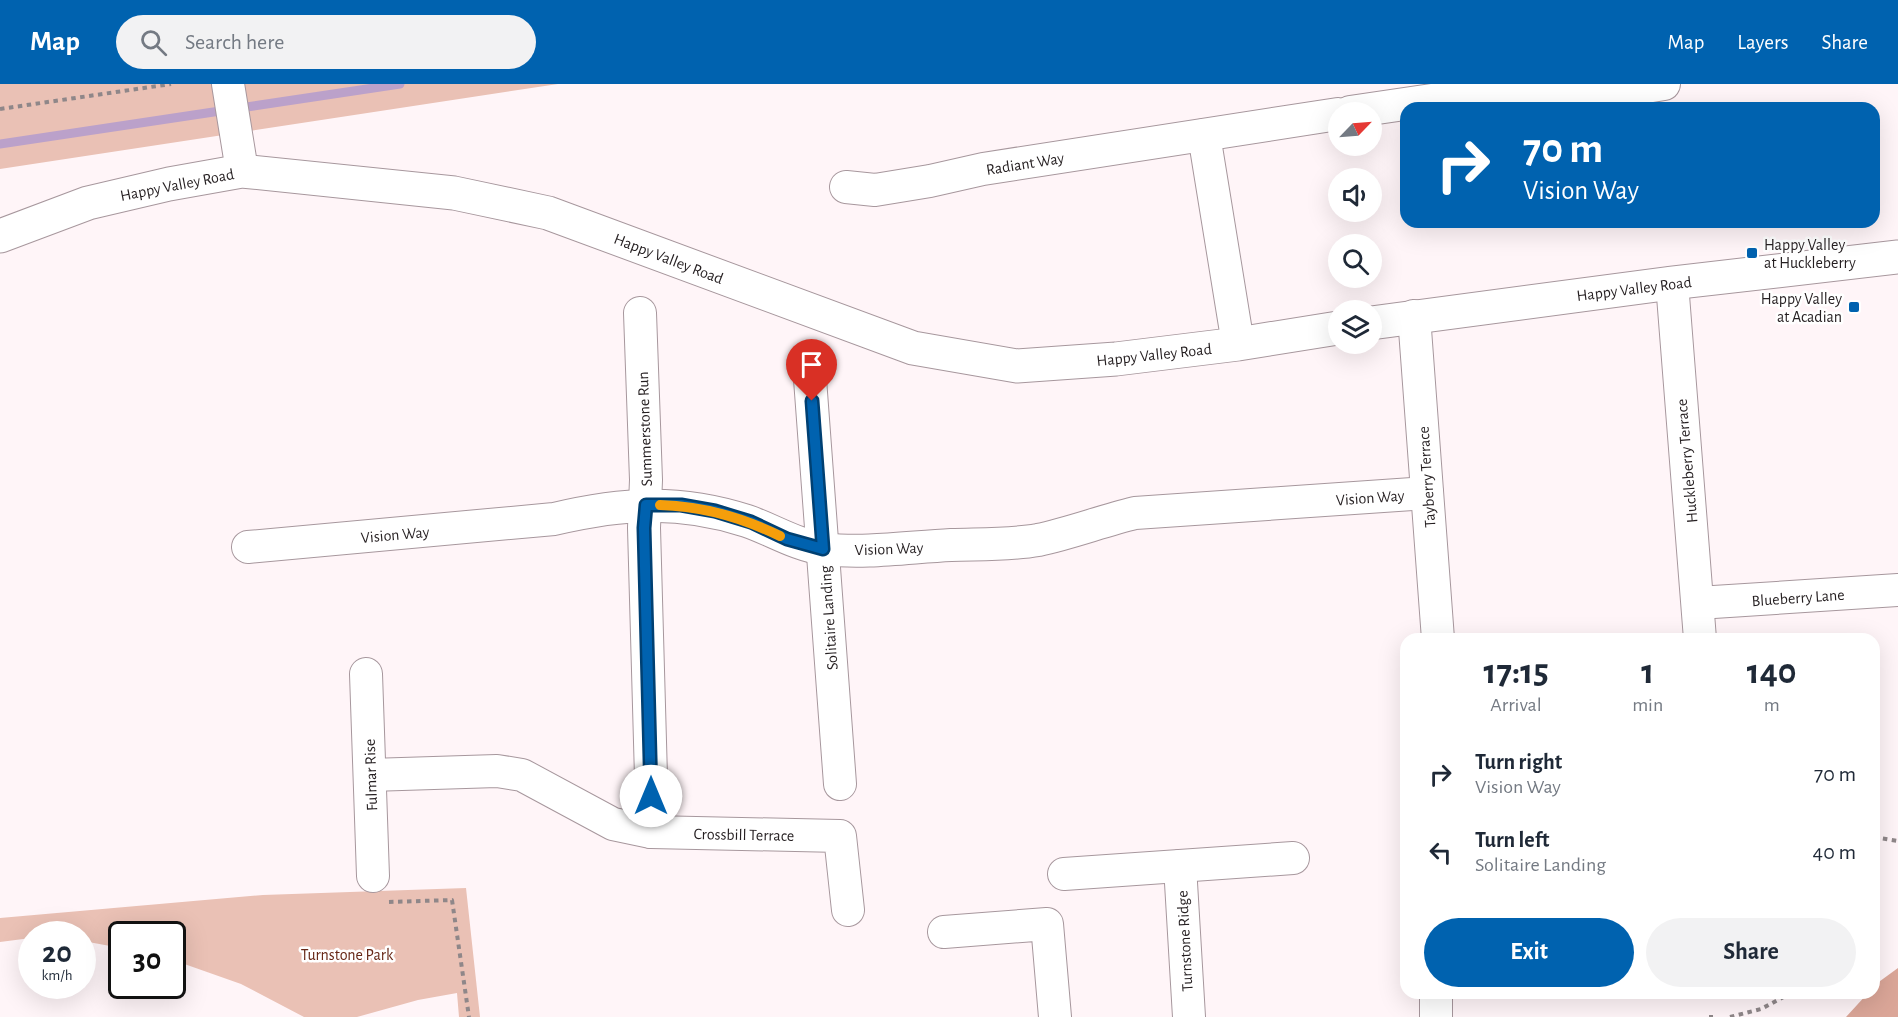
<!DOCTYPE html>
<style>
:root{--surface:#fff;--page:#f2f2f3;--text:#1f2937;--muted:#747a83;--accent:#0062af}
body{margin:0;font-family:"Alegreya Sans",sans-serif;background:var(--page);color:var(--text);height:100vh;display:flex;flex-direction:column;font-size:22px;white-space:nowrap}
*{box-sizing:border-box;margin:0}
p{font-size:20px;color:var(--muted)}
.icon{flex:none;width:33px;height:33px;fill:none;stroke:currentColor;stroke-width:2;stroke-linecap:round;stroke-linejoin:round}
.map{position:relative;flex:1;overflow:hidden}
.drawer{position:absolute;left:1400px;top:549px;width:480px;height:366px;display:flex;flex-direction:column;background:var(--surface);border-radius:18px;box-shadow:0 6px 24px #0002}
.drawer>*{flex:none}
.top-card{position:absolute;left:1400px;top:18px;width:480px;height:126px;border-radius:18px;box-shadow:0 6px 24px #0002;background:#0062af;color:#fff;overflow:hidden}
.needle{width:39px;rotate:65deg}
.controls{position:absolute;left:1328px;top:18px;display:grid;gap:12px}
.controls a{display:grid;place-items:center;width:54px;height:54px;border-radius:50%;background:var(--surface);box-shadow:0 6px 24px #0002;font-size:30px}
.speed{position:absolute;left:18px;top:837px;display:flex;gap:12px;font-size:30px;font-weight:700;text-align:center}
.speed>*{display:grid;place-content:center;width:78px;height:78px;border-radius:50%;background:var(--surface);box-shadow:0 6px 24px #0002;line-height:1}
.speed small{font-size:15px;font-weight:400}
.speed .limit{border:3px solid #111;border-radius:9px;background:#fff;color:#111}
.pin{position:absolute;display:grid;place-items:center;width:51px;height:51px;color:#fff;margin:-62px -26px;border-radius:50% 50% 50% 0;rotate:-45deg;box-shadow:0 0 6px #0007}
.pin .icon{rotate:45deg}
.me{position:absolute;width:66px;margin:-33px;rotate:0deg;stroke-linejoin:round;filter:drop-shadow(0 0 4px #0008)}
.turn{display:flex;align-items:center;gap:21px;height:126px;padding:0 24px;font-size:27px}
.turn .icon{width:78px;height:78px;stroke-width:2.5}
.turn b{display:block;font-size:42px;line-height:51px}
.eta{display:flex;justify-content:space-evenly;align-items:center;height:102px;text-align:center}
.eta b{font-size:36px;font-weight:600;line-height:42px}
.action{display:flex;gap:12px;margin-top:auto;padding:12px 24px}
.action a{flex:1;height:69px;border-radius:36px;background:var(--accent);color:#fff;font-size:24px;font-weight:600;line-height:69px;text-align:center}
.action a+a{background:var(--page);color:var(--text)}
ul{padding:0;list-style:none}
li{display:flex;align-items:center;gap:18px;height:78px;padding:0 24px}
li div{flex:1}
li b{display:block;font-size:22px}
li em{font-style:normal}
header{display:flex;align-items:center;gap:36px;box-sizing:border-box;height:84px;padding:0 30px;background:var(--accent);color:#fff}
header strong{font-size:28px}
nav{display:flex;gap:33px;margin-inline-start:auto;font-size:21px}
.search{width:420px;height:54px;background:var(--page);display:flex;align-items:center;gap:15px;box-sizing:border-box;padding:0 21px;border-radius:33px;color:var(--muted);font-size:22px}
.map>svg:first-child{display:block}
.green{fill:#eac1b5}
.forest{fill:#dba698}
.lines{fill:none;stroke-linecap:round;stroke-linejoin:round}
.stream{stroke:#bba1ca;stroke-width:9}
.street-casing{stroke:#a7979d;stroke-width:34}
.secondary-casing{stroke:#a7979d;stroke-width:35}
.path{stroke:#8f8789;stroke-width:4;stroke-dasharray:4.5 4.5;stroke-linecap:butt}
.street{stroke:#fff;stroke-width:32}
.secondary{stroke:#fff;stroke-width:33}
.route-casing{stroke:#004072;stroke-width:15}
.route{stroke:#0062af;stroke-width:10}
.slow{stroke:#f59e0b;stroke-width:10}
.poi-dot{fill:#0062af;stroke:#fff;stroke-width:2}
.labels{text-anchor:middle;stroke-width:5;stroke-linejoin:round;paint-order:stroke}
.street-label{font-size:16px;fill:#251f21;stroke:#fff}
.poi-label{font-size:16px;fill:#251f21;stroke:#fff;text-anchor:start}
.park-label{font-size:16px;fill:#672817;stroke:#fff}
</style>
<header>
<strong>Map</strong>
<div class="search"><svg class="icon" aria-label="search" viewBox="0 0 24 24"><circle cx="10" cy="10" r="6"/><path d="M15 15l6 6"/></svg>Search here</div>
<nav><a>Map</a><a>Layers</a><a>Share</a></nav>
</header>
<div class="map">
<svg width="1898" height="933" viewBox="0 0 1898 933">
<rect width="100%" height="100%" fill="#fff5f8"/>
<g class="green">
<polygon points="0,0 558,0 0,85"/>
<polygon points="466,804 480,933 459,933 457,909 418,916 357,933 304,933 241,900 173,876 172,850 122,850 121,864 83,857 82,850 32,850 31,854 0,858 0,834 263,811"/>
</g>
<polygon class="forest" points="1898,884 1898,933 1846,933 1868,909 1874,909 1876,900"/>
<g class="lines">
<polyline class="stream" points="0,60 400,0"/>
<g class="street-casing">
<g id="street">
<polyline points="228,0 242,87"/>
<polyline points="1350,28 1480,9 1604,10 1664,0"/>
<polyline points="1204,51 1238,260"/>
<polyline points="846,103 875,106 930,97 983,85 1338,30"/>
<polyline points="1672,199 1700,555"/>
<polyline points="640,229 646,396 644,444 651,693 651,748"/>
<polyline points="1414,232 1438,555"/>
<polyline points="810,295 840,700"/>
<path d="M248,463l306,-28c68,-16 125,-20 193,2 26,9 49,24 77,28 41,5 86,-2 127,-4 29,-1 59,0 87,-5 33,-7 64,-19 97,-27l292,-20"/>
<polyline points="1698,519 1898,506"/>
<polyline points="366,590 373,792"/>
<polyline points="370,691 497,687 522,691 613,740 651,748 840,752 848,826"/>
<polyline points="1180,782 1189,933"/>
<polyline points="1064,790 1293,774"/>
<polyline points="944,848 1047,840 1055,933"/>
<polyline points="1436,933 1436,909"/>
</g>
</g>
<g class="secondary-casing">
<g id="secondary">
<polyline points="0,152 88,119 169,100 242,87 454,109 548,129 913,264 1017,282 1116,275 1238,260 1338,244"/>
<polyline points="1371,239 1672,199 1898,173"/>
</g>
</g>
<g class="path">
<polyline points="0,25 171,0"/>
<polyline points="1874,753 1898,757"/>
<polyline points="389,818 452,816 469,933"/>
<polyline points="1709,933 1713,933"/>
<polyline points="1730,933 1761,925 1791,909"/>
</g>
<use href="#street" class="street"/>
<use href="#secondary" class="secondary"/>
</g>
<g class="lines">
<g class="route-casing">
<polyline id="route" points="651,712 644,444 646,421 681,421 715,427 751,438 787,455 823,465 812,317"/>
</g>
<use href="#route" class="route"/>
<path class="slow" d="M660,421c43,1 81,12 120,31"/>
</g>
<g class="poi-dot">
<rect x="1746" y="163" width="12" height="12" rx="3"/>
<rect x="1848" y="217" width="12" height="12" rx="3"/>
</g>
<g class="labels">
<g class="street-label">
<text transform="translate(1025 79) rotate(-9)" y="6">Radiant Way</text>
<text transform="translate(177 100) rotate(-11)" y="6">Happy Valley Road</text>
<text transform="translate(669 174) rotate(21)" y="6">Happy Valley Road</text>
<text transform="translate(1634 204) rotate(-7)" y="6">Happy Valley Road</text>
<text transform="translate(1154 270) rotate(-6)" y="6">Happy Valley Road</text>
<text transform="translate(644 345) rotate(-92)" y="6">Summerstone Run</text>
<text transform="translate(1686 377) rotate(-95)" y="6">Huckleberry Terrace</text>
<text transform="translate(1426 393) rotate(-94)" y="6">Tayberry Terrace</text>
<text transform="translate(1370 413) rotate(-4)" y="6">Vision Way</text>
<text transform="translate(395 450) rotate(-5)" y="6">Vision Way</text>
<text transform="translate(889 464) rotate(-2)" y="6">Vision Way</text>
<text transform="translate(1798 513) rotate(-4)" y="6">Blueberry Lane</text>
<text transform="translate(828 534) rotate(-94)" y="6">Solitaire Landing</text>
<text transform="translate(370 691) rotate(-92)" y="6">Fulmar Rise</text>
<text transform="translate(744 750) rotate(1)" y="6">Crossbill Terrace</text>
<text transform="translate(1184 857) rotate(-93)" y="6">Turnstone Ridge</text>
</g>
<g class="poi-label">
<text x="1764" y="166">Happy Valley<tspan x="1764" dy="18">at Huckleberry</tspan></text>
<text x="1842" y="220" text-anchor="end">Happy Valley<tspan x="1842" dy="18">at Acadian</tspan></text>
</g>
<g class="park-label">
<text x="347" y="876">Turnstone Park</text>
</g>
</g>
</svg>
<div class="controls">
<a><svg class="needle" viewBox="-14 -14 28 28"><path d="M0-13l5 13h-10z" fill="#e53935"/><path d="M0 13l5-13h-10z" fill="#747a83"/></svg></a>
<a><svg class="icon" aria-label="sound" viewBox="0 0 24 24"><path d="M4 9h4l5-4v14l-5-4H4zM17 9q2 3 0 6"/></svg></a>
<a><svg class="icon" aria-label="search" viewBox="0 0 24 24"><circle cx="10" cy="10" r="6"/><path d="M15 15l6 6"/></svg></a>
<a><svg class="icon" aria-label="layers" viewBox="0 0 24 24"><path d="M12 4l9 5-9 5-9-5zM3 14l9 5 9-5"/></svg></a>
</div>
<div class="speed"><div>20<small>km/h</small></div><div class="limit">30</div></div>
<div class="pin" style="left:812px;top:317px;background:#d93025"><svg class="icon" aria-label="arrive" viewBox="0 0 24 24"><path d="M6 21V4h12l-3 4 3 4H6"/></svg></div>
<svg class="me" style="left:651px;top:712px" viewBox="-20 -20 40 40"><circle r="19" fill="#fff"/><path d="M0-13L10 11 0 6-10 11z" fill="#0062af"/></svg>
<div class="top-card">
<div class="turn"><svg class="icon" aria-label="right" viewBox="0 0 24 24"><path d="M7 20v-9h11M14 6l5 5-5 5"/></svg><div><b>70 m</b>Vision Way</div></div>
</div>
<section class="drawer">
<div class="eta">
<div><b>17:15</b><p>Arrival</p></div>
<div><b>1</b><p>min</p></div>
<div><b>140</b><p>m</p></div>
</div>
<ul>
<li><svg class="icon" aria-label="right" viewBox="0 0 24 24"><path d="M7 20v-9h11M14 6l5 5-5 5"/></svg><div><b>Turn right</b><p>Vision Way</p></div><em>70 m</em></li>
<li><svg class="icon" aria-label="left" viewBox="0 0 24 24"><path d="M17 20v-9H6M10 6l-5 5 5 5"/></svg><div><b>Turn left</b><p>Solitaire Landing</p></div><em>40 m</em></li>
</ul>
<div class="action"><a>Exit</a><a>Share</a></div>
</section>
</div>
